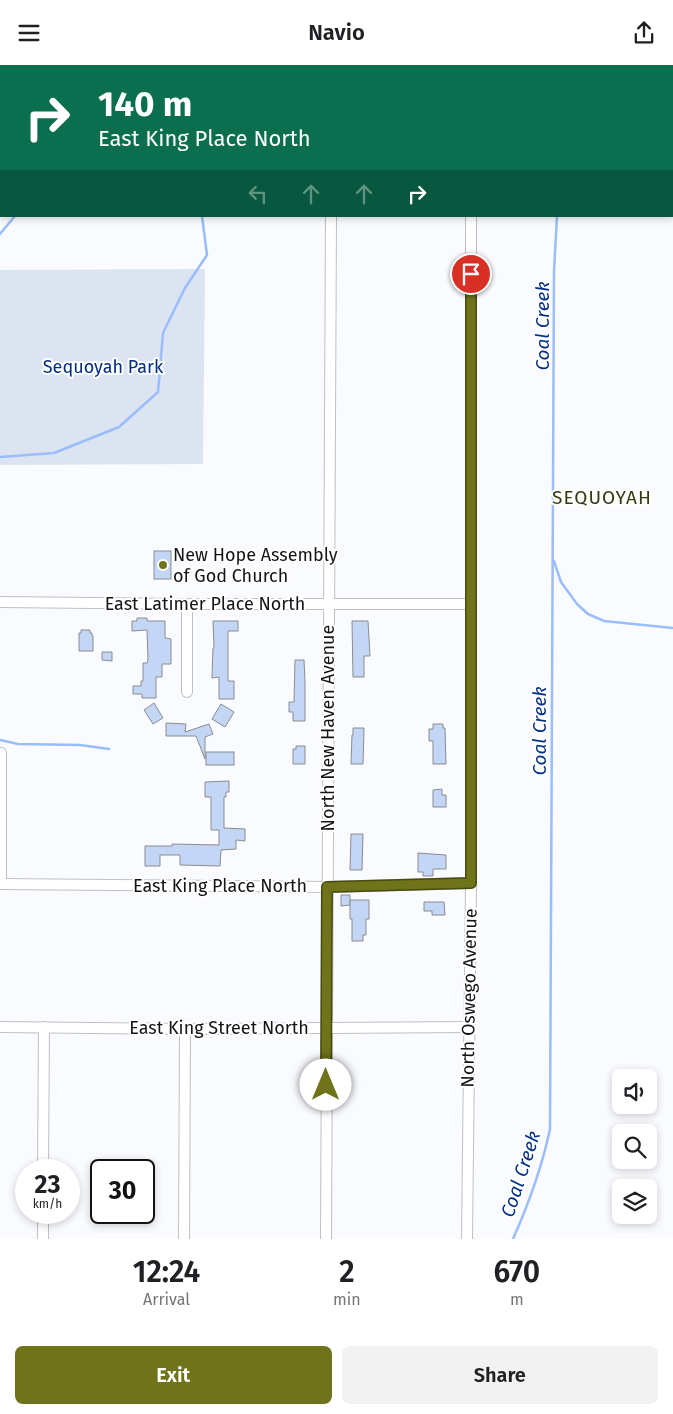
<!DOCTYPE html>
<style>
:root{--surface:#fff;--page:#f2f2f2;--text:#202124;--muted:#757577;--accent:#6f7319}
body{margin:0;font-family:"Fira Sans",sans-serif;background:var(--page);color:var(--text);height:100vh;display:flex;flex-direction:column;font-size:19px;white-space:nowrap}
*{box-sizing:border-box;margin:0}
p{font-size:16px;color:var(--muted)}
.icon{flex:none;width:28px;height:28px;fill:none;stroke:currentColor;stroke-width:2;stroke-linecap:round;stroke-linejoin:round}
.map{position:relative;height:1174px;overflow:hidden}
.panel{display:flex;flex-direction:column;background:var(--surface);flex:1}
.panel>*{flex:none}
.banner{position:absolute;left:0px;top:0px;width:674px;height:152px;box-shadow:0 2px 8px #0003;background:#0b6e4f;color:#fff;overflow:hidden}
.fabs{position:absolute;left:612px;top:1004px;display:grid;gap:10px}
.fabs a{display:grid;place-items:center;width:45px;height:45px;border-radius:8px;background:var(--surface);box-shadow:0 2px 8px #0003;font-size:25px}
.speed{position:absolute;left:15px;top:1094px;display:flex;gap:10px;font-size:25px;font-weight:700;text-align:center}
.speed>*{display:grid;place-content:center;width:65px;height:65px;border-radius:50%;background:var(--surface);box-shadow:0 2px 8px #0003;line-height:1}
.speed small{font-size:12px;font-weight:400}
.speed .limit{border:2px solid #111;border-radius:8px;background:#fff;color:#111}
.pin{position:absolute;display:grid;place-items:center;width:42px;height:42px;color:#fff;margin:-21px;border:2px solid #fff;border-radius:50%;box-shadow:0 1px 5px #0007}
.me{position:absolute;width:55px;margin:-28px;rotate:0deg;stroke-linejoin:round;filter:drop-shadow(0 0 4px #0008)}
.turn{display:flex;align-items:center;gap:18px;height:105px;padding:0 15px;font-size:22px}
.turn .icon{width:65px;height:65px;stroke-width:2.5}
.turn b{display:block;font-size:35px;line-height:42px}
.lanes{display:flex;align-items:center;height:48px;padding:0 15px;background:#0003;justify-content:center;gap:25px;direction:ltr}
.lanes .off{opacity:.35}
.eta{display:flex;justify-content:space-evenly;align-items:center;height:85px;text-align:center}
.eta b{font-size:30px;font-weight:600;line-height:35px}
.action{display:flex;gap:10px;margin-top:auto;padding:10px 15px}
.action a{flex:1;height:58px;border-radius:8px;background:var(--accent);color:#fff;font-size:20px;font-weight:600;line-height:58px;text-align:center}
.action a+a{background:var(--page);color:var(--text)}
header{display:flex;justify-content:space-between;align-items:center;height:65px;padding:0 15px;background:var(--surface);font-size:22px;font-weight:600}
.map>svg:first-child{display:block}
.green{fill:#dce4f2}
.lines{fill:none;stroke-linecap:round;stroke-linejoin:round}
.stream{stroke:#9abdfb;stroke-width:2.5}
.building{fill:#c4d6f6;stroke:#8a8c8f}
.service-casing{stroke:#bec0c4;stroke-width:8}
.minor-casing{stroke:#bec0c4;stroke-width:12}
.service{stroke:#fff;stroke-width:5}
.minor{stroke:#fff;stroke-width:10}
.route-casing{stroke:#484b10;stroke-width:12}
.route{stroke:#6f7319;stroke-width:9}
.poi-dot{fill:#6f7319;stroke:#fff;stroke-width:2}
.labels{text-anchor:middle;stroke-width:4;stroke-linejoin:round;paint-order:stroke}
.park-label{font-size:18px;fill:#012d83;stroke:#fff}
.poi-label{font-size:18px;fill:#131415;stroke:#fff;text-anchor:start}
.street-label{font-size:18px;fill:#131415;stroke:#fff}
.water-label{font-size:19px;font-style:italic;fill:#033086;stroke:#fff}
.neighbourhood-label{font-size:19px;letter-spacing:1px;fill:#373910;stroke:#fff}
</style>
<header><svg class="icon" aria-label="menu" viewBox="0 0 24 24"><path d="M4 6h16M4 12h16M4 18h16"/></svg>Navio<svg class="icon" aria-label="share" viewBox="0 0 24 24"><path d="M12 15V3M7 8l5-5 5 5M5 13v7h14v-7"/></svg></header>
<div class="map">
<svg width="673" height="1174" viewBox="0 0 673 1174">
<rect width="100%" height="100%" fill="#f9fbfe"/>
<polygon class="green" points="205,204 203,399 0,400 0,205"/>
<g class="lines">
<g class="stream">
<polyline points="253,1 255,0"/>
<polyline points="584,1 584,0"/>
<polyline points="0,169 15,151"/>
<polyline points="0,392 54,388 119,362 158,327 163,268 185,223 207,190 202,151"/>
<polyline points="554,496 561,517 577,539 588,549 604,556 673,563"/>
<polyline points="0,675 18,679 80,680 109,684"/>
<path d="M513,1174c16,-36 29,-72 37,-110l4,-858 3,-55"/>
</g>
</g>
<g class="building">
<rect x="154" y="486" width="17" height="28"/>
<polygon points="137,553 147,553 147,556 165,556 165,573 171,574 171,599 162,599 162,612 156,612 156,633 142,633 142,629 133,629 133,621 141,621 141,616 143,616 143,598 147,598 148,595 147,565 132,566 132,556 137,556"/>
<polygon points="213,556 238,556 238,566 228,566 228,616 234,616 234,634 219,634 219,612 212,613 213,583 214,583"/>
<polygon points="352,556 368,556 370,591 364,591 364,612 353,612"/>
<polygon points="81,565 90,565 90,568 92,568 92,571 93,571 93,586 79,586 79,568 81,568"/>
<polygon points="102,587 112,587 112,596 102,595"/>
<polygon points="295,595 304,595 305,616 305,656 293,656 293,647 289,647 289,637 294,637"/>
<polygon points="154,638 163,653 153,659 144,645"/>
<polygon points="221,639 234,647 225,662 212,654"/>
<polygon points="166,658 186,659 185,667 209,659 213,669 205,672 205,694 196,671 166,671"/>
<polygon points="433,659 443,659 443,663 445,663 446,699 433,699 433,676 429,676 429,664 433,664"/>
<polygon points="353,663 364,663 363,699 351,699 352,670 353,670"/>
<polygon points="296,681 305,681 305,699 293,699 293,684 296,684"/>
<rect x="206" y="687" width="28" height="13"/>
<polygon points="229,716 229,727 226,727 226,732 224,732 224,763 245,764 245,776 236,775 236,784 221,785 220,801 180,800 180,790 160,790 160,801 145,801 145,781 172,781 172,779 219,780 219,765 211,765 211,732 205,732 205,717"/>
<polygon points="442,724 442,730 446,730 446,742 433,742 433,725"/>
<polygon points="351,769 363,769 362,805 350,805"/>
<polygon points="418,788 446,790 446,804 433,804 433,811 423,811 423,807 418,807"/>
<polygon points="341,830 350,830 350,840 341,841"/>
<polygon points="350,835 369,835 369,854 366,854 366,870 363,870 363,876 352,876 352,854 350,854"/>
<polygon points="424,837 444,837 445,850 432,850 432,846 424,846"/>
</g>
<g class="lines">
<g class="service-casing">
<g id="service">
<polyline points="166,0 166,1"/>
<polyline points="0,36 1,36"/>
</g>
</g>
<g class="minor-casing">
<g id="minor">
<polyline points="357,0 357,1"/>
<polyline points="0,111 1,111"/>
<polyline points="0,537 187,539 471,539"/>
<polyline points="187,627 187,539"/>
<polyline points="0,819 327,822 471,818"/>
<polyline points="1,819 1,688"/>
<polyline points="0,962 185,964 469,962"/>
<polyline points="43,1105 44,962"/>
<polyline points="43,1174 43,1148"/>
<polyline points="184,1174 185,964"/>
<polyline points="326,1174 331,151"/>
<polyline points="467,1174 471,818 471,151"/>
</g>
</g>
<use href="#service" class="service"/>
<use href="#minor" class="minor"/>
</g>
<g class="lines">
<g class="route-casing">
<polyline id="route" points="326,1020 327,822 471,818 471,209"/>
</g>
<use href="#route" class="route"/>
</g>
<circle class="poi-dot" cx="163" cy="500" r="5"/>
<g class="labels">
<g class="park-label">
<text x="103" y="308">Sequoyah Park</text>
</g>
<g class="poi-label">
<text x="173" y="496">New Hope Assembly<tspan x="173" dy="21">of God Church</tspan></text>
</g>
<g class="street-label">
<text x="205" y="545">East Latimer Place North</text>
<text transform="translate(328 663) rotate(-90)" y="6">North New Haven Avenue</text>
<text x="220" y="827">East King Place North</text>
<text transform="translate(469 933) rotate(-89)" y="6">North Oswego Avenue</text>
<text x="219" y="969">East King Street North</text>
</g>
<g class="water-label">
<text transform="translate(542 261) rotate(-90)" y="7">Coal Creek</text>
<text transform="translate(539 666) rotate(-90)" y="7">Coal Creek</text>
<text transform="translate(520 1109) rotate(-72)" y="7">Coal Creek</text>
</g>
<g class="neighbourhood-label">
<text x="602" y="439">SEQUOYAH</text>
</g>
</g>
</svg>
<div class="fabs">
<a><svg class="icon" aria-label="sound" viewBox="0 0 24 24"><path d="M4 9h4l5-4v14l-5-4H4zM17 9q2 3 0 6"/></svg></a>
<a><svg class="icon" aria-label="search" viewBox="0 0 24 24"><circle cx="10" cy="10" r="6"/><path d="M15 15l6 6"/></svg></a>
<a><svg class="icon" aria-label="layers" viewBox="0 0 24 24"><path d="M12 4l9 5-9 5-9-5zM3 14l9 5 9-5"/></svg></a>
</div>
<div class="speed"><div>23<small>km/h</small></div><div class="limit">30</div></div>
<div class="pin" style="left:471px;top:209px;background:#d93025"><svg class="icon" aria-label="arrive" viewBox="0 0 24 24"><path d="M6 21V4h12l-3 4 3 4H6"/></svg></div>
<svg class="me" style="left:326px;top:1020px" viewBox="-20 -20 40 40"><circle r="19" fill="#fff"/><path d="M0-13L10 11 0 6-10 11z" fill="#6f7319"/></svg>
<div class="banner">
<div class="turn"><svg class="icon" aria-label="right" viewBox="0 0 24 24"><path d="M7 20v-9h11M14 6l5 5-5 5"/></svg><div><b>140 m</b>East King Place North</div></div>
<div class="lanes"><svg class="icon off" aria-label="left" viewBox="0 0 24 24"><path d="M17 20v-9H6M10 6l-5 5 5 5"/></svg><svg class="icon off" aria-label="ahead" viewBox="0 0 24 24"><path d="M12 20V5M6 11l6-6 6 6"/></svg><svg class="icon off" aria-label="ahead" viewBox="0 0 24 24"><path d="M12 20V5M6 11l6-6 6 6"/></svg><svg class="icon" aria-label="right" viewBox="0 0 24 24"><path d="M7 20v-9h11M14 6l5 5-5 5"/></svg></div>
</div>
</div>
<section class="panel">
<div class="eta">
<div><b>12:24</b><p>Arrival</p></div>
<div><b>2</b><p>min</p></div>
<div><b>670</b><p>m</p></div>
</div>
<div class="action"><a>Exit</a><a>Share</a></div>
</section>
